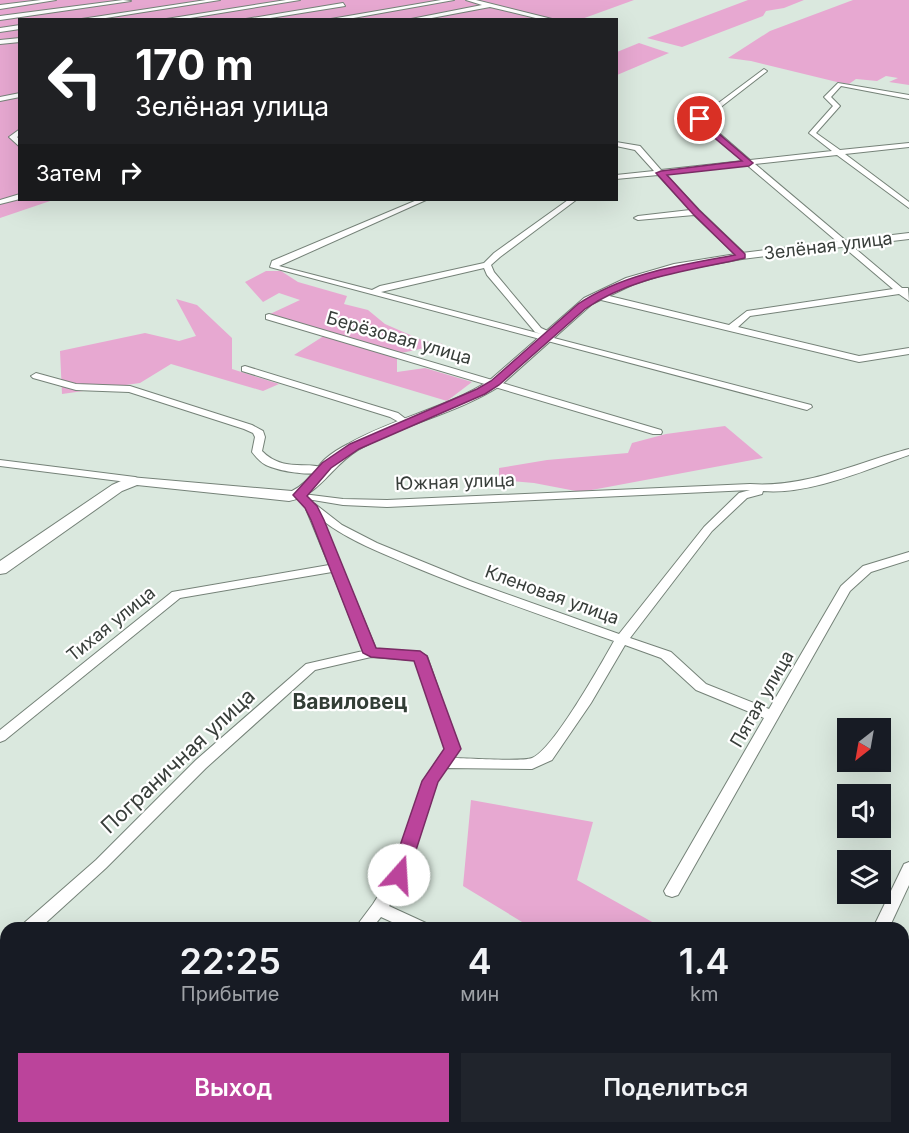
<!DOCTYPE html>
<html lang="ru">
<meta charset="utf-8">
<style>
:root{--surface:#171b24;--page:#20242c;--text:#f1f3f6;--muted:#9ea1a6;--accent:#bb449b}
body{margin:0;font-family:Inter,sans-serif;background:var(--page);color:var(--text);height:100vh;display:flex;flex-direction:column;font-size:22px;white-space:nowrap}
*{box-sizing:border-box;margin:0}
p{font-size:20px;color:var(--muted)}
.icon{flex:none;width:33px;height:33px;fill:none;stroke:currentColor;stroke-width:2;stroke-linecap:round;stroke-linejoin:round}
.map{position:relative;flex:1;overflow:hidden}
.details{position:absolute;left:0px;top:922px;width:909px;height:212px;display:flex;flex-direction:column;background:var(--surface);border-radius:18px 18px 0 0;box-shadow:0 6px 24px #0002}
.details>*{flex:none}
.banner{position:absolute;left:18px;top:18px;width:600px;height:183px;border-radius:0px;box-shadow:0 6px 24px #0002;background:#202124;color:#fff;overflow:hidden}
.needle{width:39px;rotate:211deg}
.tools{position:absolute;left:837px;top:718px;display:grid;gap:12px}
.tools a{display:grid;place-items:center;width:54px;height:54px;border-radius:0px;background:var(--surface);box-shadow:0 6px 24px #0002;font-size:30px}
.pin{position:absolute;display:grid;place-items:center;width:51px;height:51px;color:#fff;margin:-26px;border:3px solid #fff;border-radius:50%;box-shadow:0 2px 6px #0007}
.me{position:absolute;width:66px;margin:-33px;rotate:19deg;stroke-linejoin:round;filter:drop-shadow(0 0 4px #0008)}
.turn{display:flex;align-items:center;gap:21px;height:126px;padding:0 18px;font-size:27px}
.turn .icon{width:78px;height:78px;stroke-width:2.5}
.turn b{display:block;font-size:42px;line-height:51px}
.then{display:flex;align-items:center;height:57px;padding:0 18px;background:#0003;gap:12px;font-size:22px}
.eta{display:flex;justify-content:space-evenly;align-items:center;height:102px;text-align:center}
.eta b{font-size:36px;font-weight:600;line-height:42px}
.cta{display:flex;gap:12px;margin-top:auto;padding:12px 18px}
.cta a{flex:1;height:69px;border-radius:0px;background:var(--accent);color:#fff;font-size:24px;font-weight:600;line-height:69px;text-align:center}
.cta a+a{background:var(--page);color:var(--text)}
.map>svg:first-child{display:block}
.green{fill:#e7a8d1}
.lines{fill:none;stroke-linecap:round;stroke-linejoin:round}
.minor-casing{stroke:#758278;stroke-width:2}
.tertiary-casing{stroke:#758278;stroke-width:2}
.minor{fill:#fff;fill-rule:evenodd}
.tertiary{fill:#fff;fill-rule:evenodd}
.route{fill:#bb449b;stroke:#7a2c65;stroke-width:1.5}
.labels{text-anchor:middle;stroke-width:4.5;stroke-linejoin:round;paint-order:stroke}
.street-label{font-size:18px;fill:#383e3a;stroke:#fff}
.quarter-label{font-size:21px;font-weight:bold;fill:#333e36;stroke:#fff}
.near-street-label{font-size:21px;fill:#383e3a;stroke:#fff}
</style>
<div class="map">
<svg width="909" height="1133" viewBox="0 0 909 1133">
<rect width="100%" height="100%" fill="#dae8de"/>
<g class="green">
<polygon points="0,0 634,0 579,20 20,20 20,200 53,200 0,218"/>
<polygon points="748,0 804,0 784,8 766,11 763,16 682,47 647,38"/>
<polygon points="853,0 909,0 909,85 889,82 898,78 886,76 877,81 856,79 849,84 837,82 751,61 728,58 770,31"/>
<polygon points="639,43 669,53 617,75 617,52"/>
<polygon points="266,271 281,271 298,282 347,296 344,304 368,310 385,324 424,341 443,344 397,354 397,372 425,368 472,382 447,401 294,355 330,332 270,314 300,300 279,293 263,302 245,282"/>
<polygon points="176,299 197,305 232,338 232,369 279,384 263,391 171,364 140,383 62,394 60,351 145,333 179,341 196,336"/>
<polygon points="725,426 763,458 581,492 534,483 499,480 499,468 547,460 628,453 632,443 666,434"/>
<polygon points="471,800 593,822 577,880 663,928 532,928 463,886"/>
<polygon points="903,1010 909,1018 909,1133 759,1133 757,1128 903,1128"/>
<polygon points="247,1128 304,1128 312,1133 243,1133"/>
</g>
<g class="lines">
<g class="minor-casing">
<g id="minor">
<polygon points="41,0 56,0 0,9 0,5"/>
<polygon points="123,0 131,1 0,20 0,16"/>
<polygon points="206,0 220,0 93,20 75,20"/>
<polygon points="286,0 300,0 178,20 160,20"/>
<polygon points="441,0 454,0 342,20 325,20"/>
<polygon points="466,0 476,0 556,20 544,20 490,7 421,20 406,20 482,5"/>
<polygon points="343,3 345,6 258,20 240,20"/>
<polygon points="20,25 20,29 0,32 0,28"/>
<polygon points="20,38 20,42 0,44 0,40"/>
<polygon points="764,69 767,71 766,72 704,120 750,160 832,151 809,133 833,106 824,97 838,83 909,95 909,99 841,86 831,97 840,106 816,133 840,150 909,143 909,147 845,154 909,202 909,208 837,155 755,164 902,288 908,288 909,301 899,294 750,316 738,327 859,356 909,348 909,354 859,362 597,299 593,296 597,293 729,325 747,311 893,289 747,165 665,174 699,210 745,254 745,258 739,258 694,215 638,220 634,218 638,216 690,210 658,175 616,179 616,175 654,171 635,150 616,146 616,142 640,146 661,170 743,161 699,123 697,119"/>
<polygon points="20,93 20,97 0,101 0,97"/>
<polygon points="20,129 20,135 17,137 20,140 20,147 9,137"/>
<polygon points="20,194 20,199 0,204 0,200"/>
<path d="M417,200h9l-147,66 93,24 8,-4 104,-23 10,-10 74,-53h8l-76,57 -9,8 3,7 47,56 13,6 -4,3 261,68 1,2 -5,3 -4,-1 -533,-142 2,-6zM484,268l3,7 48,57 6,2 -160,-42z"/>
<polygon points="269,314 661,430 662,432 661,434 653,434 266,319 266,315"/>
<polygon points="245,366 398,413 411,423 406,426 390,417 242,371 242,367"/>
<path d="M36,373l40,11 54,2 122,39 11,6 2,6 -3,14c22,23 50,8 65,19 -10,8 -49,1 -61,-5 -6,-3 -10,-8 -14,-13l3,-15 -2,-4 -9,-4 -115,-37 -53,-2 -43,-12 -2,-2z"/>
<path d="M909,449v6c-44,15 -99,40 -146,36l-1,3 -15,4 -35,33 -82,107 41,14 35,32 63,25 72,-123 22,-20 46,-14v8l-38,12 -21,19 -172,304 -6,2 -6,-2 -2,-4 100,-173 -68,-28 -35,-32 -36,-13 -34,58 -39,57 -20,9 -86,-1 -9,14 -30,93 -18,31 37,17 2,5h-23l-24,-11 -9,11h-17l18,-24 19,-30 31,-93 22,-32 -30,-89 -44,-3 -56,13 -109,98 -100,100 -66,60h-18l2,-5 72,-63 100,-100 110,-96 57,-13 -31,-79 -152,26 -175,142 -5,2v-12l172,-138 157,-27 -23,-56 1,-5h8l27,21 35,18 93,38 149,53 85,-107 35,-34 11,-3 -363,17 -44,-2 -48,-8 -2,-2 2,-2 48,6 44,1 363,-16c57,4 105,-21 159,-35zM322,520c27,21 60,33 90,46 67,28 135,51 202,75 -13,23 -61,109 -82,117 -11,4 -63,0 -79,0l6,-9 -32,-93 -7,-4 -44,-3z"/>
<polygon points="0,460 135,477 141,480 135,483 0,466"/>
<polygon points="909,862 909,885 889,928 873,928 904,864"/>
<polygon points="903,981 909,983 909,1003 903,1001"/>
<polygon points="196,1128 216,1128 214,1133 194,1133"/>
<polygon points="332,1128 356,1128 358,1133 334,1133"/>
</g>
</g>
<g class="tertiary-casing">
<path id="tertiary" d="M909,233v6l-167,20 -66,12 -42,13 -42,20 -92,82c-44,28 -97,38 -142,64 -28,17 -38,45 -69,51l-152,-16 -15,6 -116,82 -6,1v-13l112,-76 18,-8 162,14c15,-7 22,-21 33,-32 7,-6 15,-11 23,-15 45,-26 99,-36 142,-64l94,-82 42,-20 48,-14 68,-11z"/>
</g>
<use href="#minor" class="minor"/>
<use href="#tertiary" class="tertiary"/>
</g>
<path class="route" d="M697,117h6l1,4 49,42 -4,3 -82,9 32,35 46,44v4c-55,13 -112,18 -160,51l-86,76 -14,9 -126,55 -28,19 -24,28 10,10 7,14 52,128 44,3 7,5 34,93 -23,33 -30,93 -3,5 -6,2 -7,-2 -2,-5 32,-94 22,-32 -30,-88 -43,-4 -8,-4 -52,-133 -6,-12 -12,-13 29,-32 28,-19 127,-55 14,-8 87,-77c46,-31 103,-39 157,-49l-42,-41 -37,-41 5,-2 81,-10 -44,-37z"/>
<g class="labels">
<g class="street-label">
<text transform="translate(828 246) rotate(-7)" y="6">Зелёная улица</text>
<text transform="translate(399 338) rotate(16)" y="6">Берёзовая улица</text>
<text transform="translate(455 482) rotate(-2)" y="6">Южная улица</text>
<text transform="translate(552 595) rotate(20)" y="6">Кленовая улица</text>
<text transform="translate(111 624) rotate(-39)" y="6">Тихая улица</text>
<text transform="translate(762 699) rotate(-60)" y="6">Пятая улица</text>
</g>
<g class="quarter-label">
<text x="350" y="709">Вавиловец</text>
</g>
<g class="near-street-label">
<text transform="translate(178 761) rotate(-43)" y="7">Пограничная улица</text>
</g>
</g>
</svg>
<div class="tools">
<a><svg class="needle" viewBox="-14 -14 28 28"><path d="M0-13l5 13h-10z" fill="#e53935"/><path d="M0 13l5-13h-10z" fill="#9ea1a6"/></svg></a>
<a><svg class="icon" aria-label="sound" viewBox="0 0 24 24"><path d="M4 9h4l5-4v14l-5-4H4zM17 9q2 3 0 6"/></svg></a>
<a><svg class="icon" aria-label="layers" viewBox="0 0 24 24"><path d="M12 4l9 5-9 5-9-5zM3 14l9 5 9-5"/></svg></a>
</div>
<div class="pin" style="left:700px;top:119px;background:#d93025"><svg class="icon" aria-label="arrive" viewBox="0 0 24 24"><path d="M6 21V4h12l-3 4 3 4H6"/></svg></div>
<svg class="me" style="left:399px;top:875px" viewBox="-20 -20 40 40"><circle r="19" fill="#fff"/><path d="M0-13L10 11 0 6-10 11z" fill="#bb449b"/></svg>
<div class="banner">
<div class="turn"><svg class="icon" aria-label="left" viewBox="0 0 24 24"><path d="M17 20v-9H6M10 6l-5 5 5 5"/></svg><div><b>170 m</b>Зелёная улица</div></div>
<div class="then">Затем<svg class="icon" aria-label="right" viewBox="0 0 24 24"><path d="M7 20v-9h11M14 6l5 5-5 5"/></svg></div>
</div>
<section class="details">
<div class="eta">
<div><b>22:25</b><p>Прибытие</p></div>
<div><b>4</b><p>мин</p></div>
<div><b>1.4</b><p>km</p></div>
</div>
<div class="cta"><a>Выход</a><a>Поделиться</a></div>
</section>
</div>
